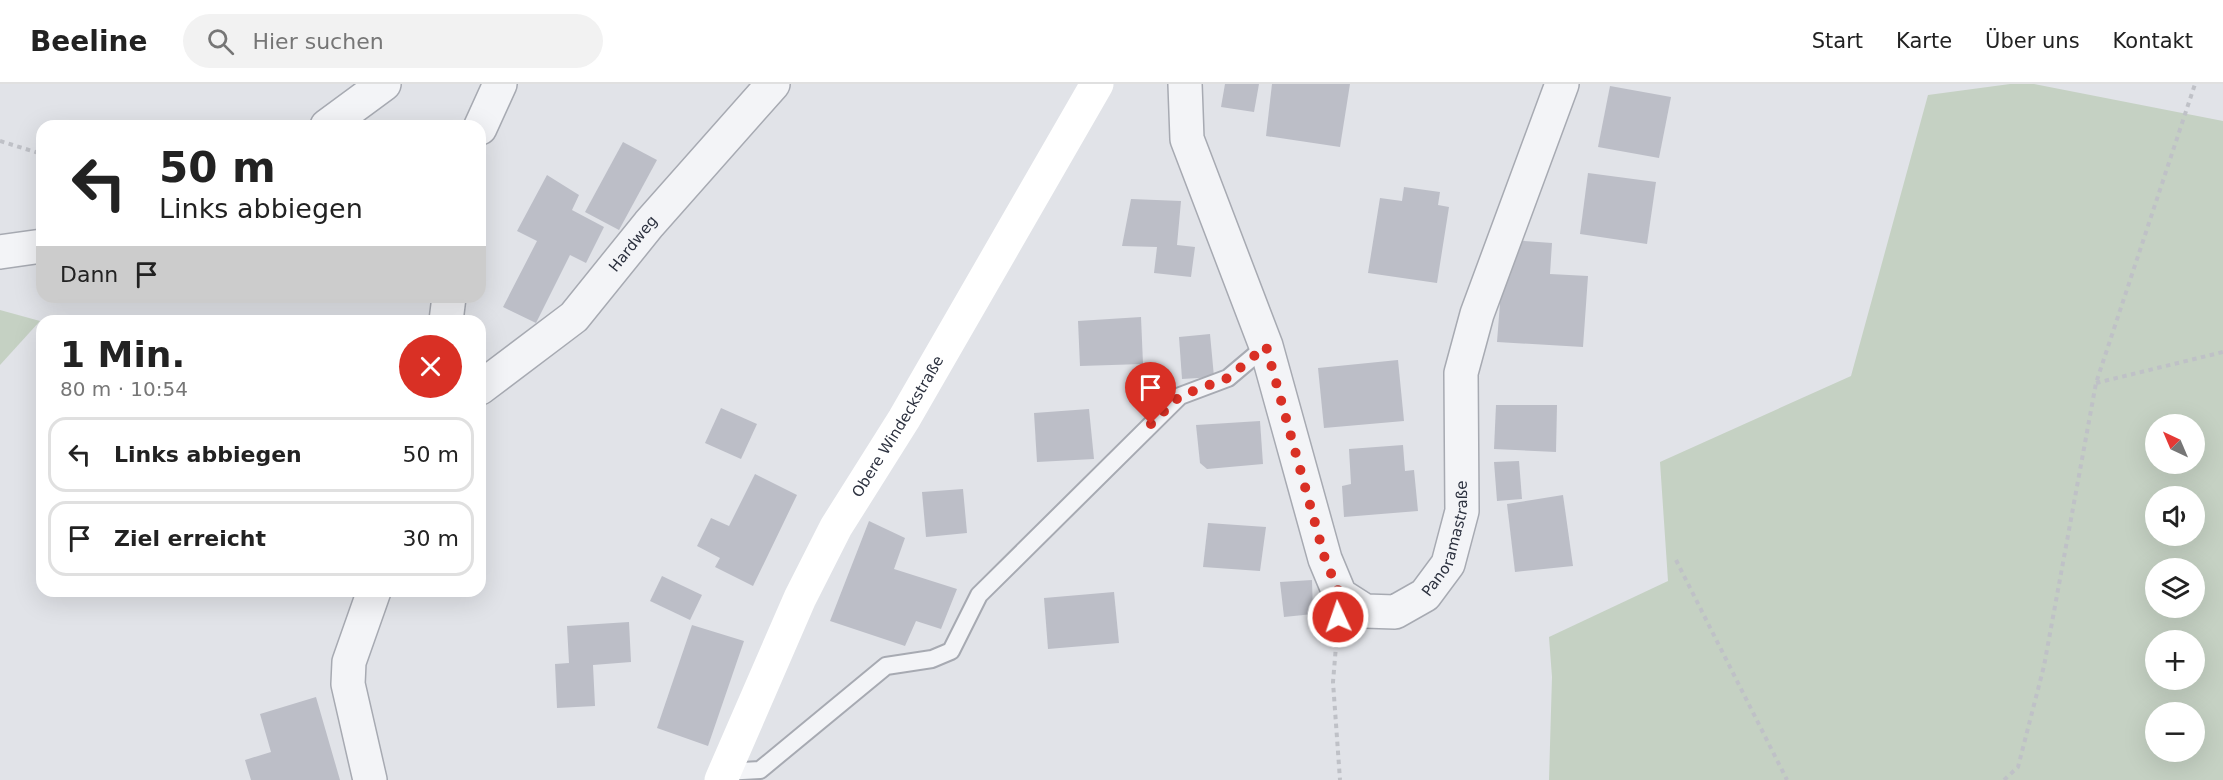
<!DOCTYPE html>
<html lang="de">
<meta charset="utf-8">
<style>
:root{--surface:#fff;--page:#f2f2f2;--text:#222;--muted:#767676;--line:#e0e0e0}
body{margin:0;font-family:"DejaVu Sans",sans-serif;background:var(--page);color:var(--text);height:100vh;display:flex;flex-direction:column;font-size:22px;white-space:nowrap}
*{box-sizing:border-box;margin:0}
p{font-size:20px;color:var(--muted)}
.icon{flex:none;width:33px;height:33px;fill:none;stroke:currentColor;stroke-width:2;stroke-linecap:round;stroke-linejoin:round}
.map{position:relative;flex:1;overflow:hidden}
.side{position:absolute;left:36px;top:231px;width:450px;height:282px;display:flex;flex-direction:column;background:var(--surface);border-radius:18px;box-shadow:0 6px 24px #0002}
.side>*{flex:none}
.top-card{position:absolute;left:36px;top:36px;width:450px;height:183px;border-radius:18px;box-shadow:0 6px 24px #0002;background:#fff;color:var(--text);overflow:hidden}
.needle{width:39px;rotate:316deg}
.fabs{position:absolute;left:2145px;top:330px;display:grid;gap:12px}
.fabs a{display:grid;place-items:center;width:60px;height:60px;border-radius:50%;background:var(--surface);box-shadow:0 6px 24px #0002;font-size:30px}
.pin{position:absolute;display:grid;place-items:center;width:51px;height:51px;color:#fff;margin:-62px -26px;border-radius:50% 50% 50% 0;rotate:-45deg;box-shadow:0 0 6px #0007}
.pin .icon{rotate:45deg}
.me{position:absolute;width:66px;margin:-33px;rotate:357deg;stroke-linejoin:round;filter:drop-shadow(0 0 4px #0008)}
.turn{display:flex;align-items:center;gap:21px;height:126px;padding:0 24px;font-size:27px}
.turn .icon{width:78px;height:78px;stroke-width:2.5}
.turn b{display:block;font-size:42px;line-height:51px}
.then{display:flex;align-items:center;height:57px;padding:0 24px;background:#0003;gap:12px;font-size:22px}
.round{display:grid;place-items:center;flex:none;width:63px;height:63px;border-radius:32px;background:var(--page)}
.headline{display:flex;align-items:center;justify-content:space-between;height:102px;padding:0 24px}
h1{font-size:36px;font-weight:800;line-height:45px}
ul{padding:0;list-style:none}
li{display:flex;align-items:center;gap:18px;height:75px;margin:0 12px 9px;padding:0 12px;border:3px solid var(--line);border-radius:18px}
li div{flex:1}
li b{display:block;font-size:22px}
li em{font-style:normal}
header{display:flex;align-items:center;gap:36px;box-sizing:border-box;height:84px;padding:0 30px;background:var(--surface);border-bottom:2px solid var(--line)}
header strong{font-size:28px}
nav{display:flex;gap:33px;margin-inline-start:auto;font-size:21px}
.search{width:420px;height:54px;background:var(--page);display:flex;align-items:center;gap:15px;box-sizing:border-box;padding:0 21px;border-radius:33px;color:var(--muted);font-size:22px}
.map>svg:first-child{display:block}
.green{fill:#c5d1c3;fill-rule:evenodd}
.building{fill:#bcbec7}
.lines{fill:none;stroke-linecap:round;stroke-linejoin:round}
.lane-casing{stroke:#a7aab2;stroke-width:20}
.street-casing{stroke:#a7aab2;stroke-width:36}
.path{stroke:#bfc1c7;stroke-width:4;stroke-dasharray:4.5 4.5;stroke-linecap:butt}
.lane{stroke:#f3f4f7;stroke-width:16}
.street{stroke:#f3f4f7;stroke-width:33}
.secondary{stroke:#fff;stroke-width:33}
.route{stroke:#d93025;stroke-width:10;stroke-dasharray:0 18}
.labels{text-anchor:middle;stroke-width:5;stroke-linejoin:round;paint-order:stroke}
.street-label{font-size:15px;fill:#2b303e;stroke:#f0f2f6}
</style>
<header>
<strong>Beeline</strong>
<div class="search"><svg class="icon" aria-label="search" viewBox="0 0 24 24"><circle cx="10" cy="10" r="6"/><path d="M15 15l6 6"/></svg>Hier suchen</div>
<nav><a>Start</a><a>Karte</a><a>Über uns</a><a>Kontakt</a></nav>
</header>
<div class="map">
<svg width="2223" height="696" viewBox="0 0 2223 696">
<rect width="100%" height="100%" fill="#e1e3e8"/>
<g class="green">
<path d="M2010,0h24l189,37v659h-674l3,-103 -3,-40 119,-56 -8,-119 191,-86 77,-281zM2156,340h38v40h-38zM2156,412h38v40h-38zM2156,484h38v40h-38zM2156,556h38v40h-38zM2156,628h38v40h-38z"/>
<polygon points="0,226 40,237 0,281"/>
</g>
<g class="building">
<polygon points="1225,0 1259,0 1254,28 1221,23"/>
<polygon points="1272,0 1350,0 1340,63 1266,52"/>
<polygon points="1610,2 1671,13 1659,74 1598,63"/>
<polygon points="623,58 657,76 619,146 585,128"/>
<polygon points="1588,89 1656,98 1647,160 1580,150"/>
<polygon points="547,91 579,111 572,126 604,143 586,179 570,171 536,239 503,223 537,157 517,147"/>
<polygon points="1404,103 1440,108 1438,121 1449,123 1437,199 1368,189 1380,114 1402,117"/>
<polygon points="1131,115 1181,117 1177,161 1195,163 1191,193 1154,189 1157,163 1122,162"/>
<polygon points="1512,156 1552,159 1550,190 1588,192 1583,263 1497,258 1502,193 1510,193"/>
<polygon points="1141,233 1143,280 1080,282 1078,237"/>
<polygon points="1210,250 1214,293 1182,295 1179,253"/>
<polygon points="1398,276 1404,337 1324,344 1318,284"/>
<polygon points="1496,321 1557,321 1556,368 1494,365"/>
<polygon points="721,324 757,340 741,375 705,359"/>
<polygon points="1089,325 1094,375 1037,378 1034,329"/>
<polygon points="1260,337 1263,380 1207,385 1200,379 1196,341"/>
<polygon points="1403,361 1405,387 1414,386 1418,427 1344,433 1342,402 1351,400 1349,365"/>
<polygon points="1519,377 1522,415 1497,417 1494,378"/>
<polygon points="755,390 797,411 753,502 715,483 720,474 697,462 711,434 729,442"/>
<polygon points="963,405 967,449 926,453 922,408"/>
<polygon points="1563,411 1573,482 1515,488 1507,420"/>
<polygon points="869,437 905,454 894,485 957,505 941,545 916,537 905,562 830,537"/>
<polygon points="1208,439 1266,443 1260,487 1203,483"/>
<polygon points="662,492 702,511 690,536 650,517"/>
<polygon points="1312,496 1313,530 1284,533 1280,498"/>
<polygon points="1114,508 1119,559 1048,565 1044,514"/>
<polygon points="629,538 631,578 593,581 595,622 557,624 555,580 569,579 567,542"/>
<polygon points="692,541 744,557 708,662 657,644"/>
<polygon points="316,613 340,696 251,696 245,676 271,668 260,630"/>
</g>
<g class="lines">
<g class="lane-casing">
<polyline id="lane" points="724,688 760,686 886,582 932,575 951,567 979,511 1180,312 1228,294 1266,262"/>
</g>
<g class="street-casing">
<g id="street">
<path id="s1" d="M1185,0l2,55 79,207 59,213 15,36 25,16 30,1 30,-17 23,-31 14,-53 -1,-138 16,-59 85,-230"/>
<polyline points="327,42 384,0"/>
<polyline points="480,44 500,0"/>
<polyline points="0,168 42,162"/>
<polyline points="446,237 449,213"/>
<path id="s2" d="M480,304l94,-71 75,-93 124,-140"/>
<polyline points="370,696 348,600 349,578 374,507"/>
</g>
</g>
<g class="path">
<polyline points="0,57 42,70"/>
<polyline points="2096,299 2223,268"/>
<polyline points="1676,476 1787,696"/>
<polyline points="1337,550 1333,598 1340,696"/>
<polyline points="2004,696 2018,683 2044,582 2096,299 2195,0"/>
</g>
<use href="#lane" class="lane"/>
<use href="#street" class="street"/>
<path class="secondary" id="s3" d="M721,696l79,-182 36,-71 68,-108 193,-335"/>
</g>
<g class="lines">
<polyline class="route" points="1151,340 1180,312 1228,294 1266,262 1325,475 1340,511 1338,533"/>
</g>
<g class="labels">
<g class="street-label">
<text dy="5" stroke="none"><textPath href="#s2" startOffset="212">Hardweg</textPath></text>
<text dy="5" stroke="none"><textPath href="#s3" startOffset="396">Obere Windeckstraße</textPath></text>
<text dy="5" stroke="none"><textPath href="#s1" startOffset="693">Panoramastraße</textPath></text>
</g>
</g>
</svg>
<div class="fabs">
<a><svg class="needle" viewBox="-14 -14 28 28"><path d="M0-13l5 13h-10z" fill="#e53935"/><path d="M0 13l5-13h-10z" fill="#767676"/></svg></a>
<a><svg class="icon" aria-label="sound" viewBox="0 0 24 24"><path d="M4 9h4l5-4v14l-5-4H4zM17 9q2 3 0 6"/></svg></a>
<a><svg class="icon" aria-label="layers" viewBox="0 0 24 24"><path d="M12 4l9 5-9 5-9-5zM3 14l9 5 9-5"/></svg></a>
<a>+</a>
<a>−</a>
</div>
<div class="pin" style="left:1151px;top:340px;background:#d93025"><svg class="icon" aria-label="arrive" viewBox="0 0 24 24"><path d="M6 21V4h12l-3 4 3 4H6"/></svg></div>
<svg class="me" style="left:1338px;top:533px" viewBox="-20 -20 40 40"><circle r="17" fill="#d93025" stroke="#fff" stroke-width="3"/><path d="M0-11L8 9 0 5-8 9z" fill="#fff"/></svg>
<div class="top-card">
<div class="turn"><svg class="icon" aria-label="left" viewBox="0 0 24 24"><path d="M17 20v-9H6M10 6l-5 5 5 5"/></svg><div><b>50 m</b>Links abbiegen</div></div>
<div class="then">Dann<svg class="icon" aria-label="arrive" viewBox="0 0 24 24"><path d="M6 21V4h12l-3 4 3 4H6"/></svg></div>
</div>
<section class="side">
<div class="headline"><div><h1>1 Min.</h1><p>80 m · 10:54</p></div><a class="round" style="background:#d93025;color:#fff"><svg class="icon" aria-label="close" viewBox="0 0 24 24"><path d="M6 6l12 12M18 6L6 18"/></svg></a></div>
<ul>
<li><svg class="icon" aria-label="left" viewBox="0 0 24 24"><path d="M17 20v-9H6M10 6l-5 5 5 5"/></svg><div><b>Links abbiegen</b></div><em>50 m</em></li>
<li><svg class="icon" aria-label="arrive" viewBox="0 0 24 24"><path d="M6 21V4h12l-3 4 3 4H6"/></svg><div><b>Ziel erreicht</b></div><em>30 m</em></li>
</ul>
</section>
</div>
